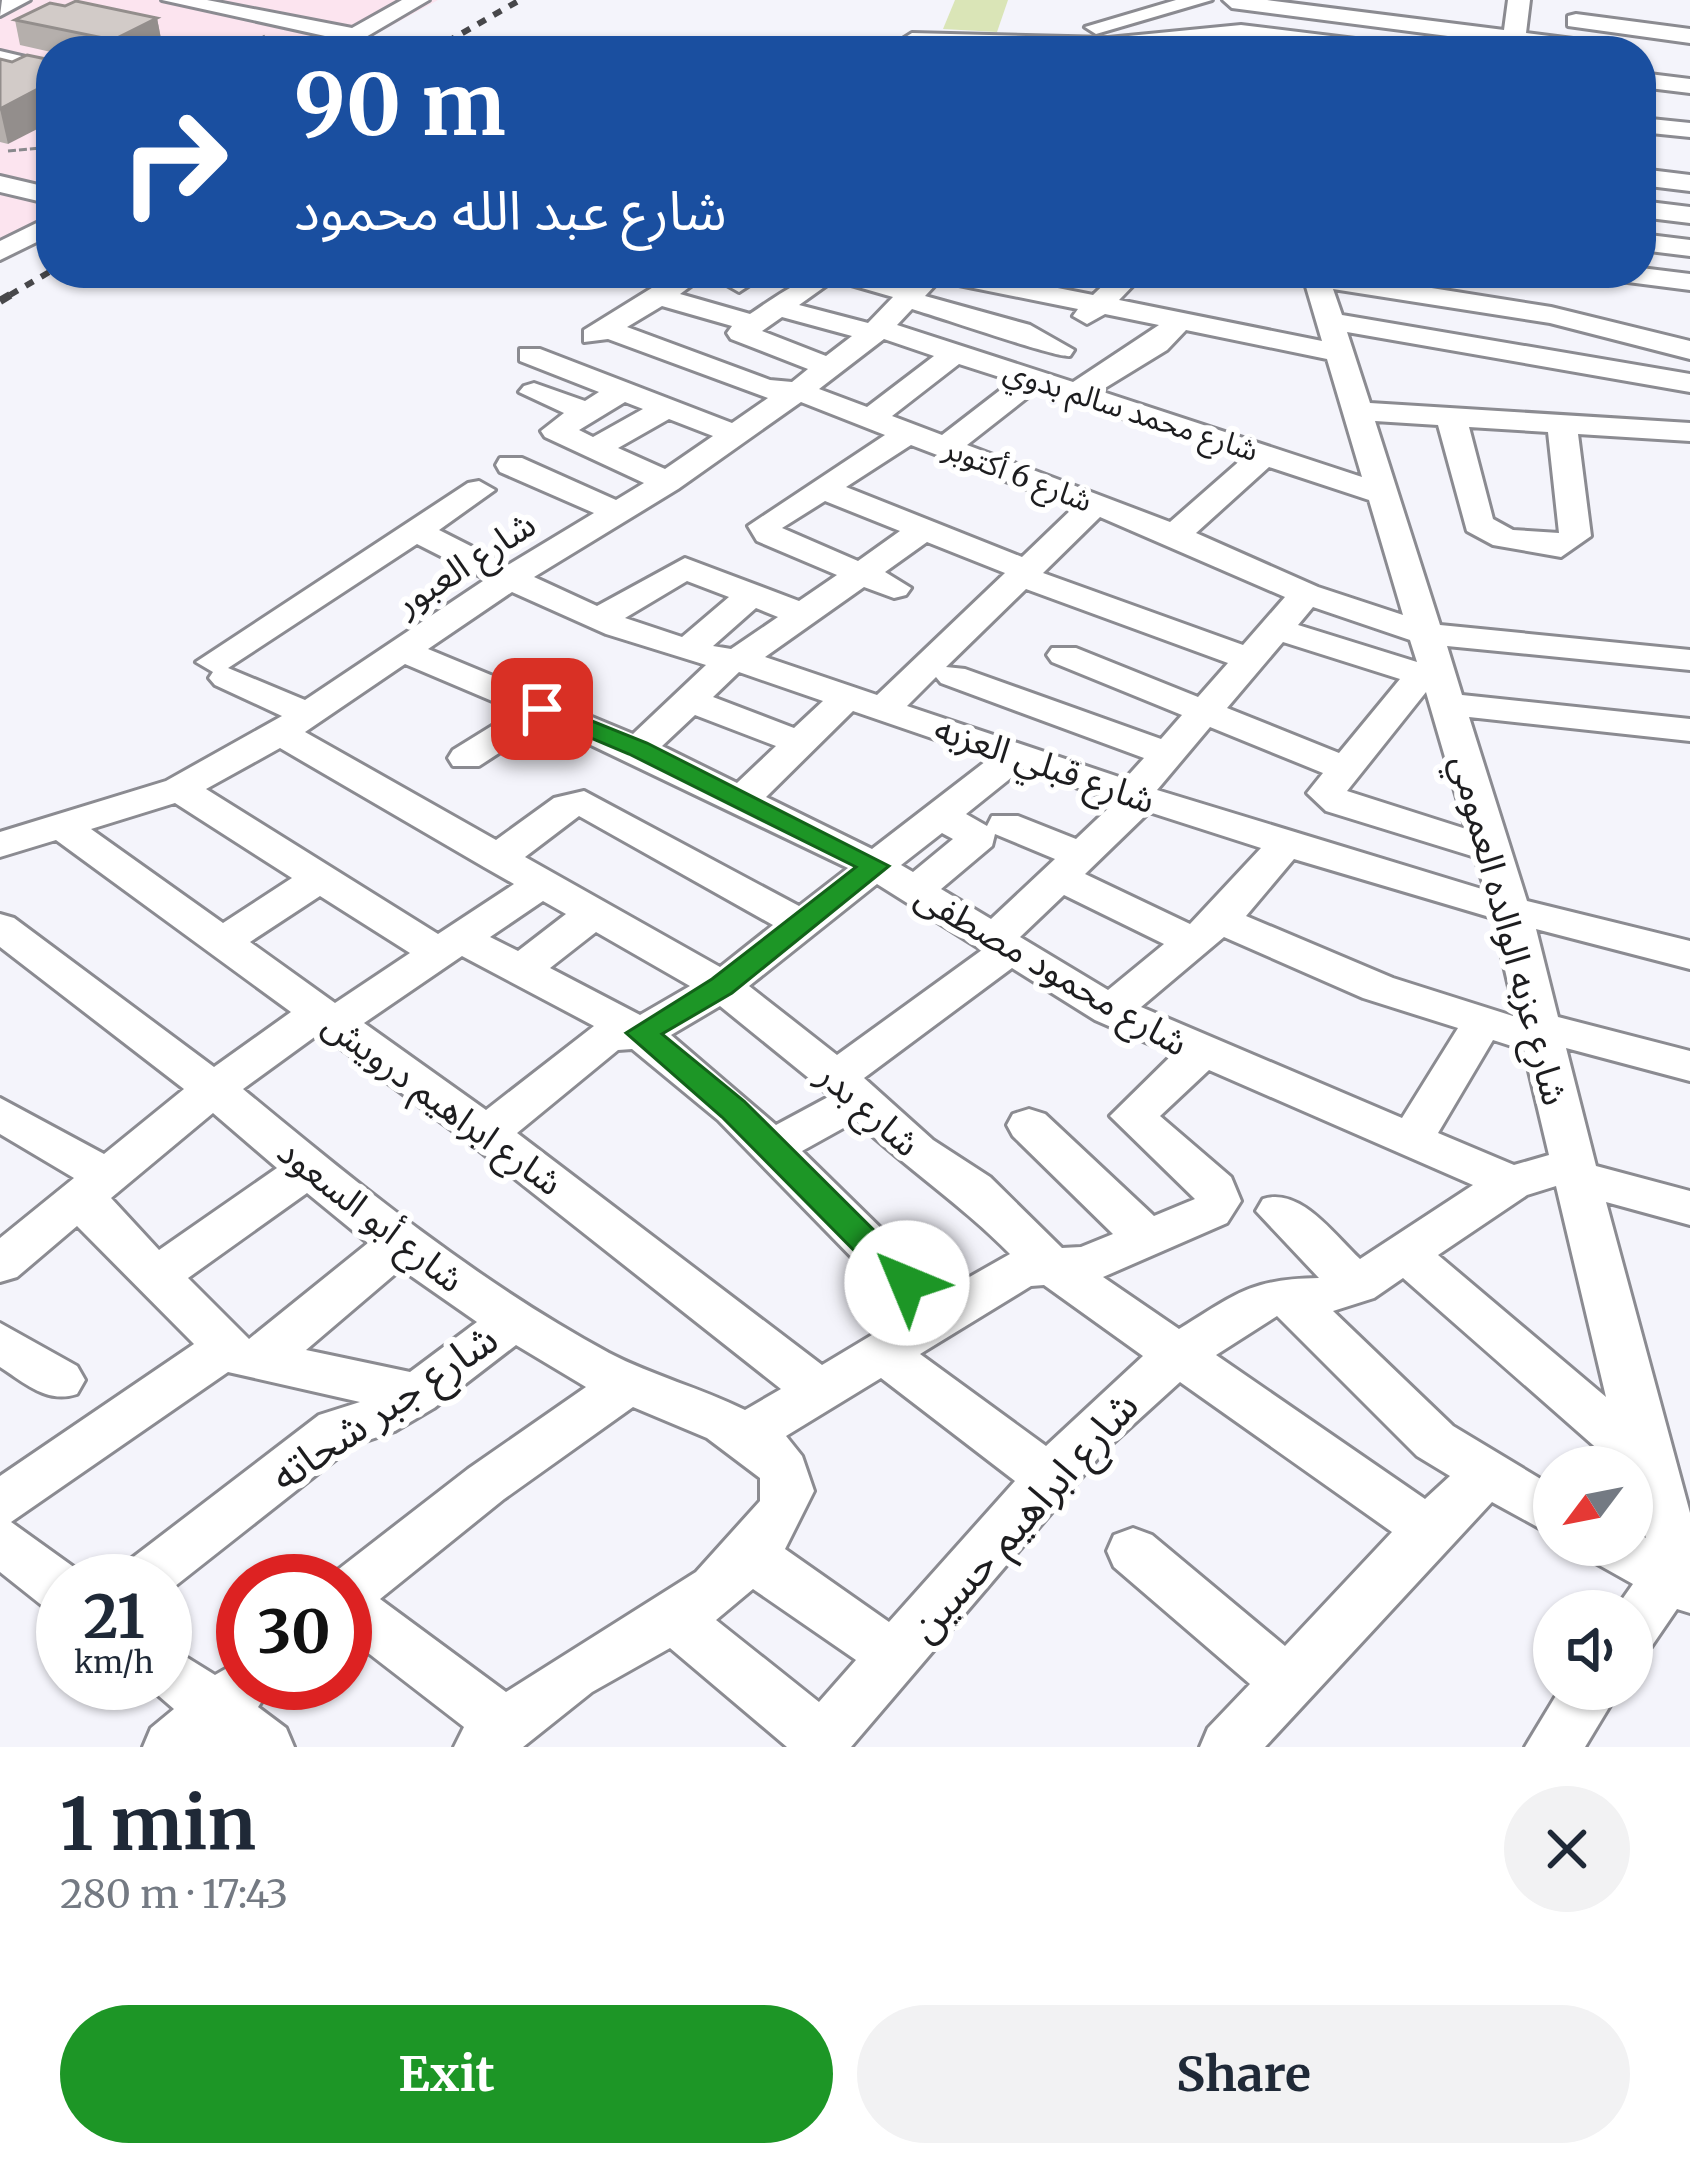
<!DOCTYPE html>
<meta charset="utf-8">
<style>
:root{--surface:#fff;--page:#f2f2f3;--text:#1f2937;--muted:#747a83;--accent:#1d9626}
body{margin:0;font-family:Merriweather,"Noto Sans Arabic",serif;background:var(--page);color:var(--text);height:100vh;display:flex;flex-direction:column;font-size:45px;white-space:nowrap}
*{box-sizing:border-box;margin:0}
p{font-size:39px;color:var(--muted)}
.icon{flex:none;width:66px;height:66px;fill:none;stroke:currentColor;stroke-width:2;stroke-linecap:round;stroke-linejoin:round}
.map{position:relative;height:1747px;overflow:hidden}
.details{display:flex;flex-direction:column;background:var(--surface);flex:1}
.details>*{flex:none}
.guide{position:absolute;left:36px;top:36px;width:1620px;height:252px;border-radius:48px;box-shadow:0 3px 9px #0004;background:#1a4fa0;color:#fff;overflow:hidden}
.needle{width:78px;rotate:238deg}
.buttons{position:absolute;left:1533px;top:1446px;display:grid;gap:24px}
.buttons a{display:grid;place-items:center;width:120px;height:120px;border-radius:50%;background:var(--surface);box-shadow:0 3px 9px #0004;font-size:60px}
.speed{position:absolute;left:36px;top:1554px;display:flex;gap:24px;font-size:60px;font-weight:700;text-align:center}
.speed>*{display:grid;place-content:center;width:156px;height:156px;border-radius:50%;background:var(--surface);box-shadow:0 3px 9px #0004;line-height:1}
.speed small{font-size:30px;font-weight:400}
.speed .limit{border:18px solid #d22;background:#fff;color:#111}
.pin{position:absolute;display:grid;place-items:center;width:102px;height:102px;color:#fff;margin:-51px;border-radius:24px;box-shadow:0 6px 18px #0006}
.me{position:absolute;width:132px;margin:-66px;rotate:315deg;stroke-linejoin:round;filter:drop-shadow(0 0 9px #0008)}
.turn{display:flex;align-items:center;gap:42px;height:252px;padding:0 60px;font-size:54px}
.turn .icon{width:156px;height:156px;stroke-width:2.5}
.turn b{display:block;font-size:84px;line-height:102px}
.round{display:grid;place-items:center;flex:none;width:126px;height:126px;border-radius:63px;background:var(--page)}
.headline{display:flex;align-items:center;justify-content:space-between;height:204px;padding:0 60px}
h1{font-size:72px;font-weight:700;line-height:90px}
.action{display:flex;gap:24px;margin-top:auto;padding:24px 60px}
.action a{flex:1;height:138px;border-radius:72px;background:var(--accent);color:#fff;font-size:48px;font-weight:700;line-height:138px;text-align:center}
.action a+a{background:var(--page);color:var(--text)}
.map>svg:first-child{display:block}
.education{fill:#fce4ef}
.green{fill:#dae5b7}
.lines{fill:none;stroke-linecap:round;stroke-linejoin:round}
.minor-casing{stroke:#8b8b91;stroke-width:6}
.path{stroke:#89898d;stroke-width:3;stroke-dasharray:8 3;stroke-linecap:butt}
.minor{fill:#fff;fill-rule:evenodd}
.rail-far1{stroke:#47474a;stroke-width:6;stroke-dasharray:9 9;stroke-linecap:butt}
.rail{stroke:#47474a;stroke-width:8;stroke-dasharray:12 12;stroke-linecap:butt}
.wall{fill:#b5afac}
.shaded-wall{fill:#938e8c}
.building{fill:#d2cbc8;stroke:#938e8c;stroke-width:3}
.route{fill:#1d9626;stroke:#136219;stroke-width:3}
.labels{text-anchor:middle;stroke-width:12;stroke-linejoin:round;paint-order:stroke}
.far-street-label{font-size:30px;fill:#1d1d1f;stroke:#fff}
.street-label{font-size:36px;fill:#1d1d1f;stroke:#fff}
.near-street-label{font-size:42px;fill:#1d1d1f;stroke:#fff}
</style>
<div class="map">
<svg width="1690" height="1747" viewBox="0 0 1690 1747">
<rect width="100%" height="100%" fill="#f4f4fb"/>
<polygon class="education" points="0,0 438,0 345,51 51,51 51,213 0,241"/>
<polygon class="green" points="955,0 1008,0 997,32 943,29"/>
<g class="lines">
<g class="minor-casing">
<g id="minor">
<polygon points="2,0 30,0 0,16"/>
<polygon points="162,0 207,0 352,28 402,0 429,0 342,51 324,46 334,38"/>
<polygon points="1176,0 1212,0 1096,34 1085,27"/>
<polygon points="1223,0 1267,0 1504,30 1508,0 1530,0 1526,33 1612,44 1623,51 1524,46 1523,51 1501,51 1502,43 1232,8"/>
<polygon points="1576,14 1690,29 1690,43 1568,26 1568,16"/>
<polygon points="1241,25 1396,44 1407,51 1341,51 1241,39 1115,51 912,47 901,40 912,33 1108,38"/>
<polygon points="0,51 51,63 51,77 0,65"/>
<polygon points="1641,73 1690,79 1690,93 1641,87"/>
<polygon points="1641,118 1690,123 1690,137 1641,132"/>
<polygon points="1641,169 1690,175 1690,191 1641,185"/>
<polygon points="0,176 51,188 51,204 0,192"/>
<polygon points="1641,201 1690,207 1690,223 1641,217"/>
<polygon points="51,216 51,235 0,260 0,241"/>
<polygon points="1641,234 1690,240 1690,256 1641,250"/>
<polygon points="1641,268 1690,274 1690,290 1620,281 1607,273 1641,273"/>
<path d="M676,273h32l-28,21 70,20c62,-43 80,-52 156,-31l10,-10h66l111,22 23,-22h29l-26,27 203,41 -20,-68h35l214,34 139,34v18l-140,-36 -217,-34 9,26 348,59v18l-343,-60 23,71 320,20v18l-112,-7 13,102 -30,21 -68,-12 -26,-14 -29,-106 -63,-4 65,204 250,25v20l-243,-24 15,49 228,24v22l-221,-24 58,184 163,40v28l-154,-40 22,88 132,34v30l-124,-33 30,118 94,25v34l-84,-23 84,311v100l-13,-4 -26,38 -19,7v-43h-18l19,-27 -41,-23 -7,-16h47v-15l14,8 -14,-44v-27h-14l-215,-189 -29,20 -41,13 120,115 101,61v49l-62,-34 -227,245h-65l8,-19 42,-44 -136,-117 -7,-16 7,-16 19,-7 19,7 133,111 107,-114 -212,-150 -76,69 -253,296h-64l-117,-99 -78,44 -69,55h-69l10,-20 -119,-92v-54l-19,-2 142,-110 118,-82 -70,-42 -82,63 -39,23 -41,14 -189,149v-13h-50l8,-16 196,-150 41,-13 -132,-30 -217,150 71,51 3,8h-22v32l-19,-6 -44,-35v-96l194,-132 -117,-118 -60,51 -17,5v-44l74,-60 -74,-44v-36l104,56 80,-65 -184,-142v-33l14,4 200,149 77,-55 -235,-172 -56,17v-25l166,-51 116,-65 -67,-31 -6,-7 4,-6 -17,-10 272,-179 11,-2 16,9 -56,40 69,35 86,-52 -94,-41 -4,-7 4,-7h22l94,42 28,-17 -99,-46 -4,-6 23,-18 -45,-21 5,-6 10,-3 51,18 14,-9 -79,-31v-12h20l192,74 36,-25 -160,-59 -24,3v-12zM834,280l59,17 -25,26 -69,-18zM939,281l139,28 -5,7 14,8 18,-10 54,11 -86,57 -176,-57 15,-16c24,7 148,50 158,47l4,-6 -44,-25 -105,-29zM662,306l70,20 -5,7 4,6 77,30 -16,13 -22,-2 -143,-53zM782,317l70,19 -26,20 -64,-25zM1186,330l141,29 35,118 -262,-86 67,-41zM884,339l50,17 -67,51 -48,-18zM959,364l53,17 -70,54 -50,-19zM1037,390l206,68 -73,64 -203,-77zM625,402l18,7 -50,28 -14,-7zM801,402l84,33 -137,91 9,15 80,34 -38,26 -114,-43 -88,48 -63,-29 144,-88zM669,419l44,17 -48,33 -47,-21zM1469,427l79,5 11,101 -46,-3 -20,-11zM911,445l163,62 -52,50 -176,-70zM1269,467l100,33 34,115 -85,-28 -122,-54zM825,501l75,30 -42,30 -76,-33zM1100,517l185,80 -42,48 -200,-72zM927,542l78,31 -128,122 -112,-38 99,-70 30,11 12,-3 5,-7 -26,-16zM417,544l69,35 -181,121 -77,-32zM687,581l42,16 -47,40 -57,-19zM1026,589l202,74 -30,34 -122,-49h-24l-5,7 5,7 130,53 -21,24 -196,-70 -19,-2zM512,592l94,42 100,31 -73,69 -205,-85zM1313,607l97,33 7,22 -119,-37zM756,608l22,9 -47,32 -18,-3zM1283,642l117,37 -61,74 -112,-45zM405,664l111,47 -63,39 -5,8 5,8h26l66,-43 303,145 -49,38 -215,-115 -30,7 -58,42 -191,-108zM739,672l84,29 -29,27 -81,-31zM936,677l5,6 203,75 -19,21 -218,-73zM1426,692l40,137 -119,-38zM853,711l137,47 -118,91 -106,-52zM695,715l81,31 -39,37 -75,-37zM1210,727l113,46 -16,20 19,18 149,46 10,33 -328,-100zM280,748l204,119 30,17 -76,50 -232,-145zM1022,769l94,32 -40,38 -58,-23h-26l-5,10 -21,-12zM175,803l117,75 -69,45 -132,-94zM1149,812l112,36 -71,76 -105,-50zM579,816l194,109 -53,42 -195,-110zM942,833l11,6 -40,33 -12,-7zM995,834l60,25 -64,60 -50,-30 51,-43zM1294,859l199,59 23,99 -123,-39 -147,-62zM877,884l105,66 -145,105 -88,-69zM1064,895l100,49 -56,46 -88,-53zM320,896l90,57 -75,50 -85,-61zM543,901l23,13 -48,37 -28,-14zM596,932l94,54 -50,29 -90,-47zM1224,937l139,61 95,30 -56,90 -261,-111zM462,956l132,70 -108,84 -122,-87zM1012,968l83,52 78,34 -63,62 85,83 -41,17 -109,-102 -16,-5 -16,5 -6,11 6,11 100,98 -32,13 -19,1 -72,-71 -57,-37 -69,-62zM720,1006l101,82 9,8 -54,29 -105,-90zM320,1033l151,111 310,245 -36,21c-44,-22 -92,-34 -136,-57 -134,-73 -249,-167 -366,-264zM1493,1040l31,10 25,105 -35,10 -76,-32zM632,1049l86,71 189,194 -85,51 -305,-232 101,-83zM1209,1070l264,115 -113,74c-26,-24 -59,-72 -97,-60l-7,12 63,67c-69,1 -83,16 -140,51l-76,-52 124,-54 14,-22 -10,-24 -71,-61zM213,1113l64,55 -118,82 -48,-52zM856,1121c50,47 106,84 154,133l-65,37 -143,-140zM1556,1186l50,211 -168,-142 89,-60zM307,1193l61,50 -119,96 -61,-61zM401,1269l76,53 -67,50 -104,-22zM1044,1285l99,71 -97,90 -126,-92 111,-68zM1277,1316l140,140 33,20 -25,23 -209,-144zM881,1378l134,103 -126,141 -104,-73 29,-58 -12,-35 -16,-20zM633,1407l74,31 53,40v23l-64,71 -190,120 -126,-93 124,-100zM753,1589l103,71 -37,42 -103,-82z"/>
<polygon points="737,273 768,273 739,292 725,284"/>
<path d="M0,1323l77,43 8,14 -8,14c-30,10 -52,-11 -77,-27z"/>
<polygon points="165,1644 215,1675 243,1659 243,1683 274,1683 258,1707 286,1728 294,1747 143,1747 151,1728 174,1709 144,1683 165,1683"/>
<polygon points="1560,1689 1620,1689 1585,1747 1525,1747"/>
</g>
</g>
<g class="path">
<polyline points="239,51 265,36"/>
<polyline points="8,151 51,147"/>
</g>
<use href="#minor" class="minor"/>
<g class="rail-far1">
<polyline points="431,51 520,0"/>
<polyline points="10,295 51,271"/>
</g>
<polyline class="rail" points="0,301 15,292"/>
</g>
<g class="wall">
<polygon points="65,6 157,18 162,44 148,51 51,52 20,45 15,20"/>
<polygon points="0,59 12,62 8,144 0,142"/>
</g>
<g class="shaded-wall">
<polygon points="157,18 162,44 148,51 115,51 113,40"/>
<polygon points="51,82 51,122 8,144 0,109"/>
</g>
<g class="building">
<polygon points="76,1 157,18 113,40 15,20 50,3 65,6"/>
<polygon points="27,55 51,60 51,82 0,109 0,59 12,62"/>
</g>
<polygon class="route" points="542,701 647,743 889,866 732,993 662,1034 744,1101 918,1274 923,1283 918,1292 895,1292 722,1117 626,1033 712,979 856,867 629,754 534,714 534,703"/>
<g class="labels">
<g class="far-street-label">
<text transform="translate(1131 411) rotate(18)" y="10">شارع محمد سالم بدوي</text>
<text transform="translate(1018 475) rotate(21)" y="10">شارع 6 أكتوبر</text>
</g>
<g class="street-label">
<text transform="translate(465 563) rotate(-33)" y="13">شارع العبور</text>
<text transform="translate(1045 764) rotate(19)" y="13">شارع قبلي العزبه</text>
<text transform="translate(1510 930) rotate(75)" y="13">شارع عزبه الوالده العمومي</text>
<text transform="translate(1052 969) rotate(30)" y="13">شارع محمود مصطفى</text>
<text transform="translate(443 1103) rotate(36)" y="13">شارع ابراهيم درويش</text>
<text transform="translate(869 1109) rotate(41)" y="13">شارع بدر</text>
<text transform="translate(371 1215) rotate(38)" y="13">شارع أبو السعود</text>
</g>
<g class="near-street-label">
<text transform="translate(384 1407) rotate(-34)" y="15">شارع جبر شحاته</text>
<text transform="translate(1023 1516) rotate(-48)" y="15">شارع ابراهيم حسين</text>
</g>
</g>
</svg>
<div class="buttons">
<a><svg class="needle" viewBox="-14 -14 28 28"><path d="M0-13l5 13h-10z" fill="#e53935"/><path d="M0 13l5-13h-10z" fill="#747a83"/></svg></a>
<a><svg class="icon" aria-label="sound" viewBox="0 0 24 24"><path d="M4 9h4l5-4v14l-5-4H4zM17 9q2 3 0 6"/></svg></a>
</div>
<div class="speed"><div>21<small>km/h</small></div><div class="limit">30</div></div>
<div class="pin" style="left:542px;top:709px;background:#d93025"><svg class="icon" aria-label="arrive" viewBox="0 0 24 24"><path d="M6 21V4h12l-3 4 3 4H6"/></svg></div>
<svg class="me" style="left:907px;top:1283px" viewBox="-20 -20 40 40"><circle r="19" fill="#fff"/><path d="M0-13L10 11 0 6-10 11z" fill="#1d9626"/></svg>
<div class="guide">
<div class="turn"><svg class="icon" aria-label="right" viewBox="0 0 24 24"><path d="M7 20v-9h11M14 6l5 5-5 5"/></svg><div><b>90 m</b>شارع عبد الله محمود</div></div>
</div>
</div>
<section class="details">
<div class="headline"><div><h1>1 min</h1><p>280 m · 17:43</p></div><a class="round"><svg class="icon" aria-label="close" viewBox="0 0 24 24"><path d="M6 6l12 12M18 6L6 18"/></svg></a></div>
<div class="action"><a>Exit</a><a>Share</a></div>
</section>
